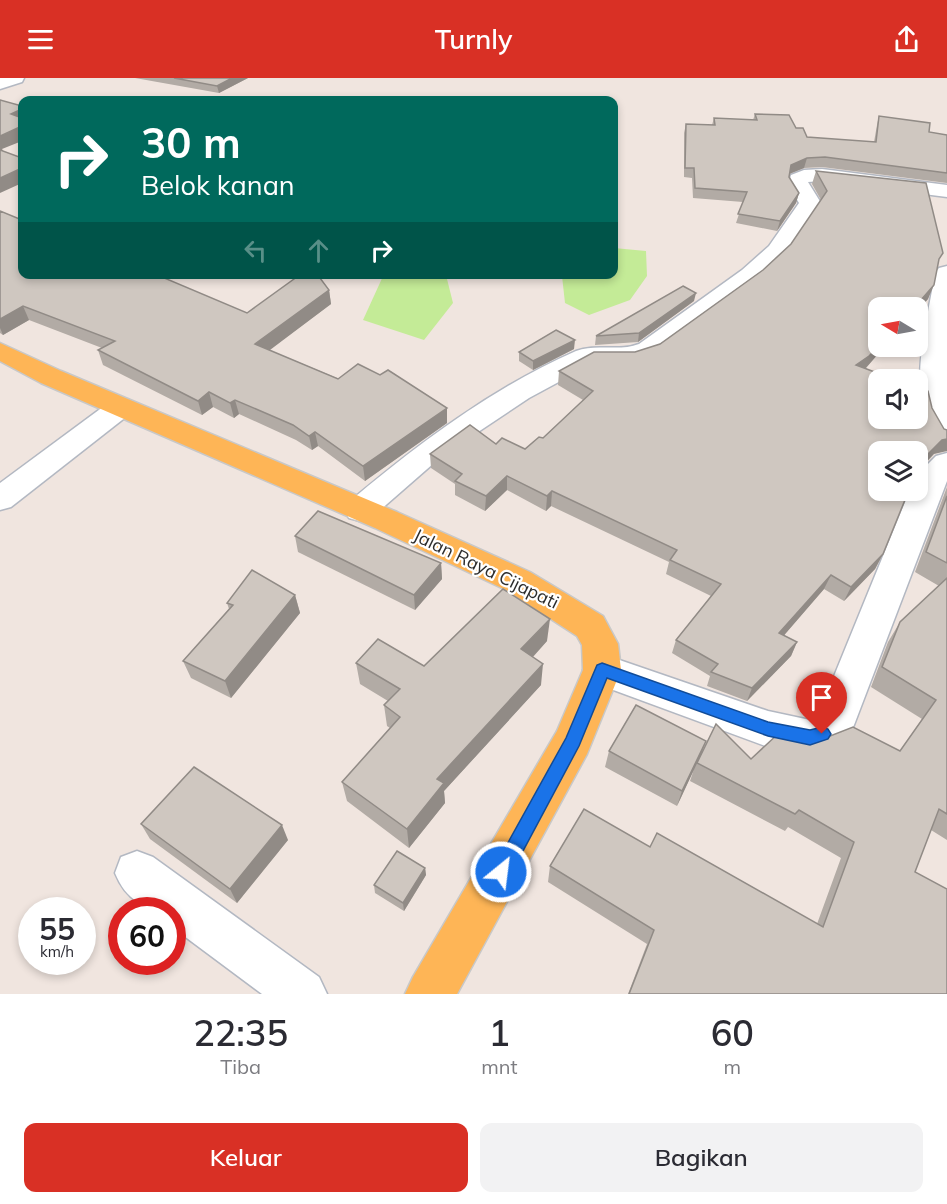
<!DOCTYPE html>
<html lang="id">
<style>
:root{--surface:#fff;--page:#f2f2f3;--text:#2b2b33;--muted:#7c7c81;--accent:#d93025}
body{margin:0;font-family:Mulish,sans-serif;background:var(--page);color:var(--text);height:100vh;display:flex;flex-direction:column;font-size:22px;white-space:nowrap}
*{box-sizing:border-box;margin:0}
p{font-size:20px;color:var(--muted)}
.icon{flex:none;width:33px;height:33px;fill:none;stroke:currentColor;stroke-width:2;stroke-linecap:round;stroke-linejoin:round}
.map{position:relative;height:916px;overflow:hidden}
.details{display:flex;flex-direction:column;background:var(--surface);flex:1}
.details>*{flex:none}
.hud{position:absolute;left:18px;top:18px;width:600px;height:183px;border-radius:12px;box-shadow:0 3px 9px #0003;background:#00695c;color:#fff;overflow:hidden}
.needle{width:39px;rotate:280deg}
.buttons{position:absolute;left:868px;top:219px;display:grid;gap:12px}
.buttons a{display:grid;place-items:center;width:60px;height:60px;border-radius:12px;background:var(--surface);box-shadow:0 3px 9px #0003;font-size:30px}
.speed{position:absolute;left:18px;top:819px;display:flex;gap:12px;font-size:30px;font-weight:700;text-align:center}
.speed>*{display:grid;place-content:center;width:78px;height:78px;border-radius:50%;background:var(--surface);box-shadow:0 3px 9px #0003;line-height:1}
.speed small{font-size:15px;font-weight:400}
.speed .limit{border:9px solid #d22;background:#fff;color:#111}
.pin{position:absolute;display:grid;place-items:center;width:51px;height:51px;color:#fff;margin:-62px -26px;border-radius:50% 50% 50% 0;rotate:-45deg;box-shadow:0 0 6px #0007}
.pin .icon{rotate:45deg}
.me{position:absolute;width:66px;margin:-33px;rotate:29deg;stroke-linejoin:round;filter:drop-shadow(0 0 4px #0008)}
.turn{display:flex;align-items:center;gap:21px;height:126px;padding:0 24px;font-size:27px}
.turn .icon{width:78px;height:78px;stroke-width:2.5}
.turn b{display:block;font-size:42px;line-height:51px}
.lanes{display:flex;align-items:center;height:57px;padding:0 24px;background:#0003;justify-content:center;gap:30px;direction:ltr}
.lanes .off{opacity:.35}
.eta{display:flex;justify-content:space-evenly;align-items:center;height:102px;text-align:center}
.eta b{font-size:36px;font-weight:600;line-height:42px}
.button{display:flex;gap:12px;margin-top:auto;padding:12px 24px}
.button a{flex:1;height:69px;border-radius:12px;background:var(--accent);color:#fff;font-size:24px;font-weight:600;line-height:69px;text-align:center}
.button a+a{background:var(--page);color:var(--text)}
header{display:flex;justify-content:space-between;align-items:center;height:78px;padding:0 24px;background:var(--accent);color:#fff;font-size:27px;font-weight:600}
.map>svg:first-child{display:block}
.green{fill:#c4eb97}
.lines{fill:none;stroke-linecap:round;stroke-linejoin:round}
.street-casing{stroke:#b3b8c2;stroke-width:3}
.primary-casing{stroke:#c8c8c8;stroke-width:3}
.street{fill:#fff;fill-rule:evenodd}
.primary{fill:#feb556;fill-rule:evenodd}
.wall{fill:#b2aba5}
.shaded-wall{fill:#918b86}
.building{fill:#cfc7c0;stroke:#918b86;stroke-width:1.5}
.route{fill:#1a73e8;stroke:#114b97;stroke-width:1.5}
.labels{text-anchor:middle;stroke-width:4.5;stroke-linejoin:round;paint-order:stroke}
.street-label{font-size:18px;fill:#2d2d2d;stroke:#fff}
</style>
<header><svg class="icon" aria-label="menu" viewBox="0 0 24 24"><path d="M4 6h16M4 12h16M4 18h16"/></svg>Turnly<svg class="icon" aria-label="share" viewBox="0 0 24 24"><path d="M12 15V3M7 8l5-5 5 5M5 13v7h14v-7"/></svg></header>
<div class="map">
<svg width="947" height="916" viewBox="0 0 947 916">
<rect width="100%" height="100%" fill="#f0e5df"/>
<g class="green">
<polygon points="614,170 646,173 647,198 630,222 589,237 565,225 562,198 553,197 614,196"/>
<polygon points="384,196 446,197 453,225 424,262 363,242"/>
</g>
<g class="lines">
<g class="street-casing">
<g id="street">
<polygon points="0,0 24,0 22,4 0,11"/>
<path d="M822,91l125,16v12l-125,-16 -14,1 13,21 -36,53 -27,24 -101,76 -24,8h-41l-63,34 -87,58 -71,62 -11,3 -11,-3 -5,-8 5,-8c69,-58 143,-114 227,-151 20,-8 43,1 63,-7l103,-74 27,-24 30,-43 -11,-18 3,-10 13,-5z"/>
<path d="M947,188v178l-10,-3c-32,-49 -10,-115 -2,-168l4,-5z"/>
<polygon points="121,320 131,323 135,329 131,335 11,429 0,432 0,405 111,323"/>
<polygon points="947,375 947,403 854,647 848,659 836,669 809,678 768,669 589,603 583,592 589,581 602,576 768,633 810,642 819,635 910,412 918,412 918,396 936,378"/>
<path d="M137,773l16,6 166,120 8,17h-65l-90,-67v-17c-28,0 -46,-10 -57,-37l6,-16z"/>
</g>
</g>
<g class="primary-casing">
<polygon id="primary" points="0,265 61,293 397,434 530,494 603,538 618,566 621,592 587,676 457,916 405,916 413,899 557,653 583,592 582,567 577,558 506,512 375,450 41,305 0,283"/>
</g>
<use href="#street" class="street"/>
<use href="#primary" class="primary"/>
</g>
<g class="wall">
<polygon points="135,0 248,0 219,15"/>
<polygon points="755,36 796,50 807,59 874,64 877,47 879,38 929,54 947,57 947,105 822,89 804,90 789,96 789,99 799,115 796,125 777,153 736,145 743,124 693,120 692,100 684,99 684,55 686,46 712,47 714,40 753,42"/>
<polygon points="816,93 937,188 928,221 918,232 918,230 879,268 885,268 866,290 934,376 918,374 883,476 875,491 844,523 824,511 784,557 797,564 791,578 747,623 707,608 710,598 672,575 676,562 711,518 666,496 669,484 551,428 546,433 507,412 485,433 455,417 455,406 431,390 430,376 496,366 525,371 543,360 583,322 558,307 559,293 635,274 660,266 763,192 791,166 821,122 812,106"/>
<polygon points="0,133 247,235 329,212 331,226 269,272 447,345 365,403 318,368 312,372 296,362 239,336 234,340 213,329 202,337 103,287 98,272 102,270 29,242 3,257 0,255"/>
<polygon points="694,223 638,264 595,267 596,258"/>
<polygon points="574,271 533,292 519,283 519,274"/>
<polygon points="947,409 947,762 931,752 915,794 947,916 628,916 647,866 548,804 550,788 650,769 817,846 841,780 788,749 785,753 690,703 694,691 677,728 605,689 609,673 706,663 702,674 751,681 820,662 900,673 922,641 871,609 888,564 900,544 939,508 915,494"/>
<polygon points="295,458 441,485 442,501 415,532 298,474"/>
<polygon points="295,517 300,535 231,620 191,600 183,583 229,531 227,525"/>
<polygon points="547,563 533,579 541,607 444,713 445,725 409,770 347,723 342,704 390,650 387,648 384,627 388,623 360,606 356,585 424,588"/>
<polygon points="141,746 288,762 237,825 150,761"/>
<polygon points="425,790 426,797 404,833 375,815 374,807"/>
</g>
<g class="shaded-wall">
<polygon points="232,0 248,0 219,15 217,8"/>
<polygon points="22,31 22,45 11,36"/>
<polygon points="22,48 22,63 2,71 4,74 0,76 0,58"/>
<polygon points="807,80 804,90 789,96 791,87"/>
<polygon points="22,90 22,105 0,115 0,100"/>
<polygon points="799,115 796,125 777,153 780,143"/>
<polygon points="934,207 928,221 918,232 918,230 914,230"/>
<polygon points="329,212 331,226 258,281 255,266"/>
<polygon points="696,215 694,223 638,264 639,255"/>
<polygon points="23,228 29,242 3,257 0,250 0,241"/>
<polygon points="575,262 574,271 533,292 533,283"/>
<polygon points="879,268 885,268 864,292 856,287"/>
<polygon points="209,314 213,329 202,337 198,323"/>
<polygon points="235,322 239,336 234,340 230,325"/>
<polygon points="447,330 447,345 365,403 363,388"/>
<polygon points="315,354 318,368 312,372 309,358"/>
<polygon points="947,361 947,373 934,376 918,393 924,380 942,362"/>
<polygon points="923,395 918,405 918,396"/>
<polygon points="507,398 507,412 485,433 486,418"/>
<polygon points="552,413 551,428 546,433 547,418"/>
<polygon points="883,476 875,491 844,523 851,509"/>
<polygon points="441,485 442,501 415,532 414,517"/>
<polygon points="831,497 824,511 774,569 779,555"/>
<polygon points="295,517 300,535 231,620 225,603"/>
<polygon points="550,541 547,563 520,593 521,571"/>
<polygon points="797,564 791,578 747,623 752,610"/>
<polygon points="543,586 541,607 444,713 445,725 409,770 407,751 437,701"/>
<polygon points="706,663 700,679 677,728 682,713"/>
<polygon points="282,747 288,762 237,825 230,811"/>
<polygon points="425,790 426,797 404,833 403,825"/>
</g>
<g class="building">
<polygon points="174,0 232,0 217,8"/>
<polygon points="0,22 22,28 22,31 11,36 22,40 22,48 0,58"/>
<polygon points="755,36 789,37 796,50 803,50 807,59 876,64 879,38 930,45 929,54 947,57 947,95 825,79 807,80 791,87 789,99 799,115 780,143 738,136 747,114 695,110 694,90 685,90 686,46 715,47 714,40 757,42"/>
<polygon points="0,72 22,80 22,90 0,100"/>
<polygon points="816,93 926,105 943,175 939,181 934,207 914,230 879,230 879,268 869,278 856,287 896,302 879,302 879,340 918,340 918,309 928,313 932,330 944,351 947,352 947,361 942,362 924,380 923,395 918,396 918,374 879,374 879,412 909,412 883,476 851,509 831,497 779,555 797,564 752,610 711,594 718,586 676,562 721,506 670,482 677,472 552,413 547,418 507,398 486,418 455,403 462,396 430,376 470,347 496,366 502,360 525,371 539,359 543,360 593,313 559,293 594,274 635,274 660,266 763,192 791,166 827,113"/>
<polygon points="0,133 22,142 22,196 155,196 247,235 301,196 317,196 329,212 255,266 338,301 358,286 380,297 388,292 447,330 363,388 315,354 309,358 293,347 235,322 230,325 209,314 198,323 98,272 115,263 23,228 0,241"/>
<polygon points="683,208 696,215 639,255 596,258"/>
<polygon points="556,252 575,262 533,283 519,274"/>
<polygon points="947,418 947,485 926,474"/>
<polygon points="318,433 441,485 414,517 295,458"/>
<polygon points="252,492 295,517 225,603 183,583 233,527 227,525"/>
<polygon points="947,500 947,736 939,731 915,794 947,811 947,916 629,916 654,852 550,788 584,731 650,769 657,755 823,849 854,764 799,732 795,736 697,685 716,646 751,681 780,654 820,662 853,649 900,673 936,622 882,589 900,544"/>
<polygon points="503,511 550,541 521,571 543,586 437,701 444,705 407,751 342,704 400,639 384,627 400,611 356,585 378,561 424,588"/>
<polygon points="636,627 706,663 682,713 609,673"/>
<polygon points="194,689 282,747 230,811 141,746"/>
<polygon points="397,773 425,790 403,825 374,807"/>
</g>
<polygon class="route" points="602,585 768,644 810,652 822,649 828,651 831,656 828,661 810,667 768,658 607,600 579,668 508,801 501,803 495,801 492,794 495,788 566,660 597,587"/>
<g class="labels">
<g class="street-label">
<text transform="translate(486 491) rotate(26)" y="6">Jalan Raya Cijapati</text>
</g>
</g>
</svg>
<div class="buttons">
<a><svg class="needle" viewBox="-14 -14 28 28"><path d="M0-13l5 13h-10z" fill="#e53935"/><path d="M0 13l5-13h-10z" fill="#7c7c81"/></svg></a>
<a><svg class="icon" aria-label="sound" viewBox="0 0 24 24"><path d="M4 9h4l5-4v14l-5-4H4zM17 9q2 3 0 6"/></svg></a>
<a><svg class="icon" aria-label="layers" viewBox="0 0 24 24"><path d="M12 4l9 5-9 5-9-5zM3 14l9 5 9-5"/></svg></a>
</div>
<div class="speed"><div>55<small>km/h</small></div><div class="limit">60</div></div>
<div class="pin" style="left:822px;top:656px;background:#d93025"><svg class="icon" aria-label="arrive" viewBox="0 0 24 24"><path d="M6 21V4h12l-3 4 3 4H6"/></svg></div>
<svg class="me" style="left:501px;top:794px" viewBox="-20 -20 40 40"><circle r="17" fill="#1a73e8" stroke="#fff" stroke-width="3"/><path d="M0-11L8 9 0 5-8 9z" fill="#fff"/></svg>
<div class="hud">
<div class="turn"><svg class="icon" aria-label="right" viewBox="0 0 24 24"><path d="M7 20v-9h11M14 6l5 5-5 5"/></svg><div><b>30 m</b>Belok kanan</div></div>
<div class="lanes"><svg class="icon off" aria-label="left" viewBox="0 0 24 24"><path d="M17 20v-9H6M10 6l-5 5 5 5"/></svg><svg class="icon off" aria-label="ahead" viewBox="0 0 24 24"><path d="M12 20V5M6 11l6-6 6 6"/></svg><svg class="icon" aria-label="right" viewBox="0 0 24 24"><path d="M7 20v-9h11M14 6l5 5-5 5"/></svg></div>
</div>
</div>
<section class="details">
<div class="eta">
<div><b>22:35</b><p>Tiba</p></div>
<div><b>1</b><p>mnt</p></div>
<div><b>60</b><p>m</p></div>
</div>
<div class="button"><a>Keluar</a><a>Bagikan</a></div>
</section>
